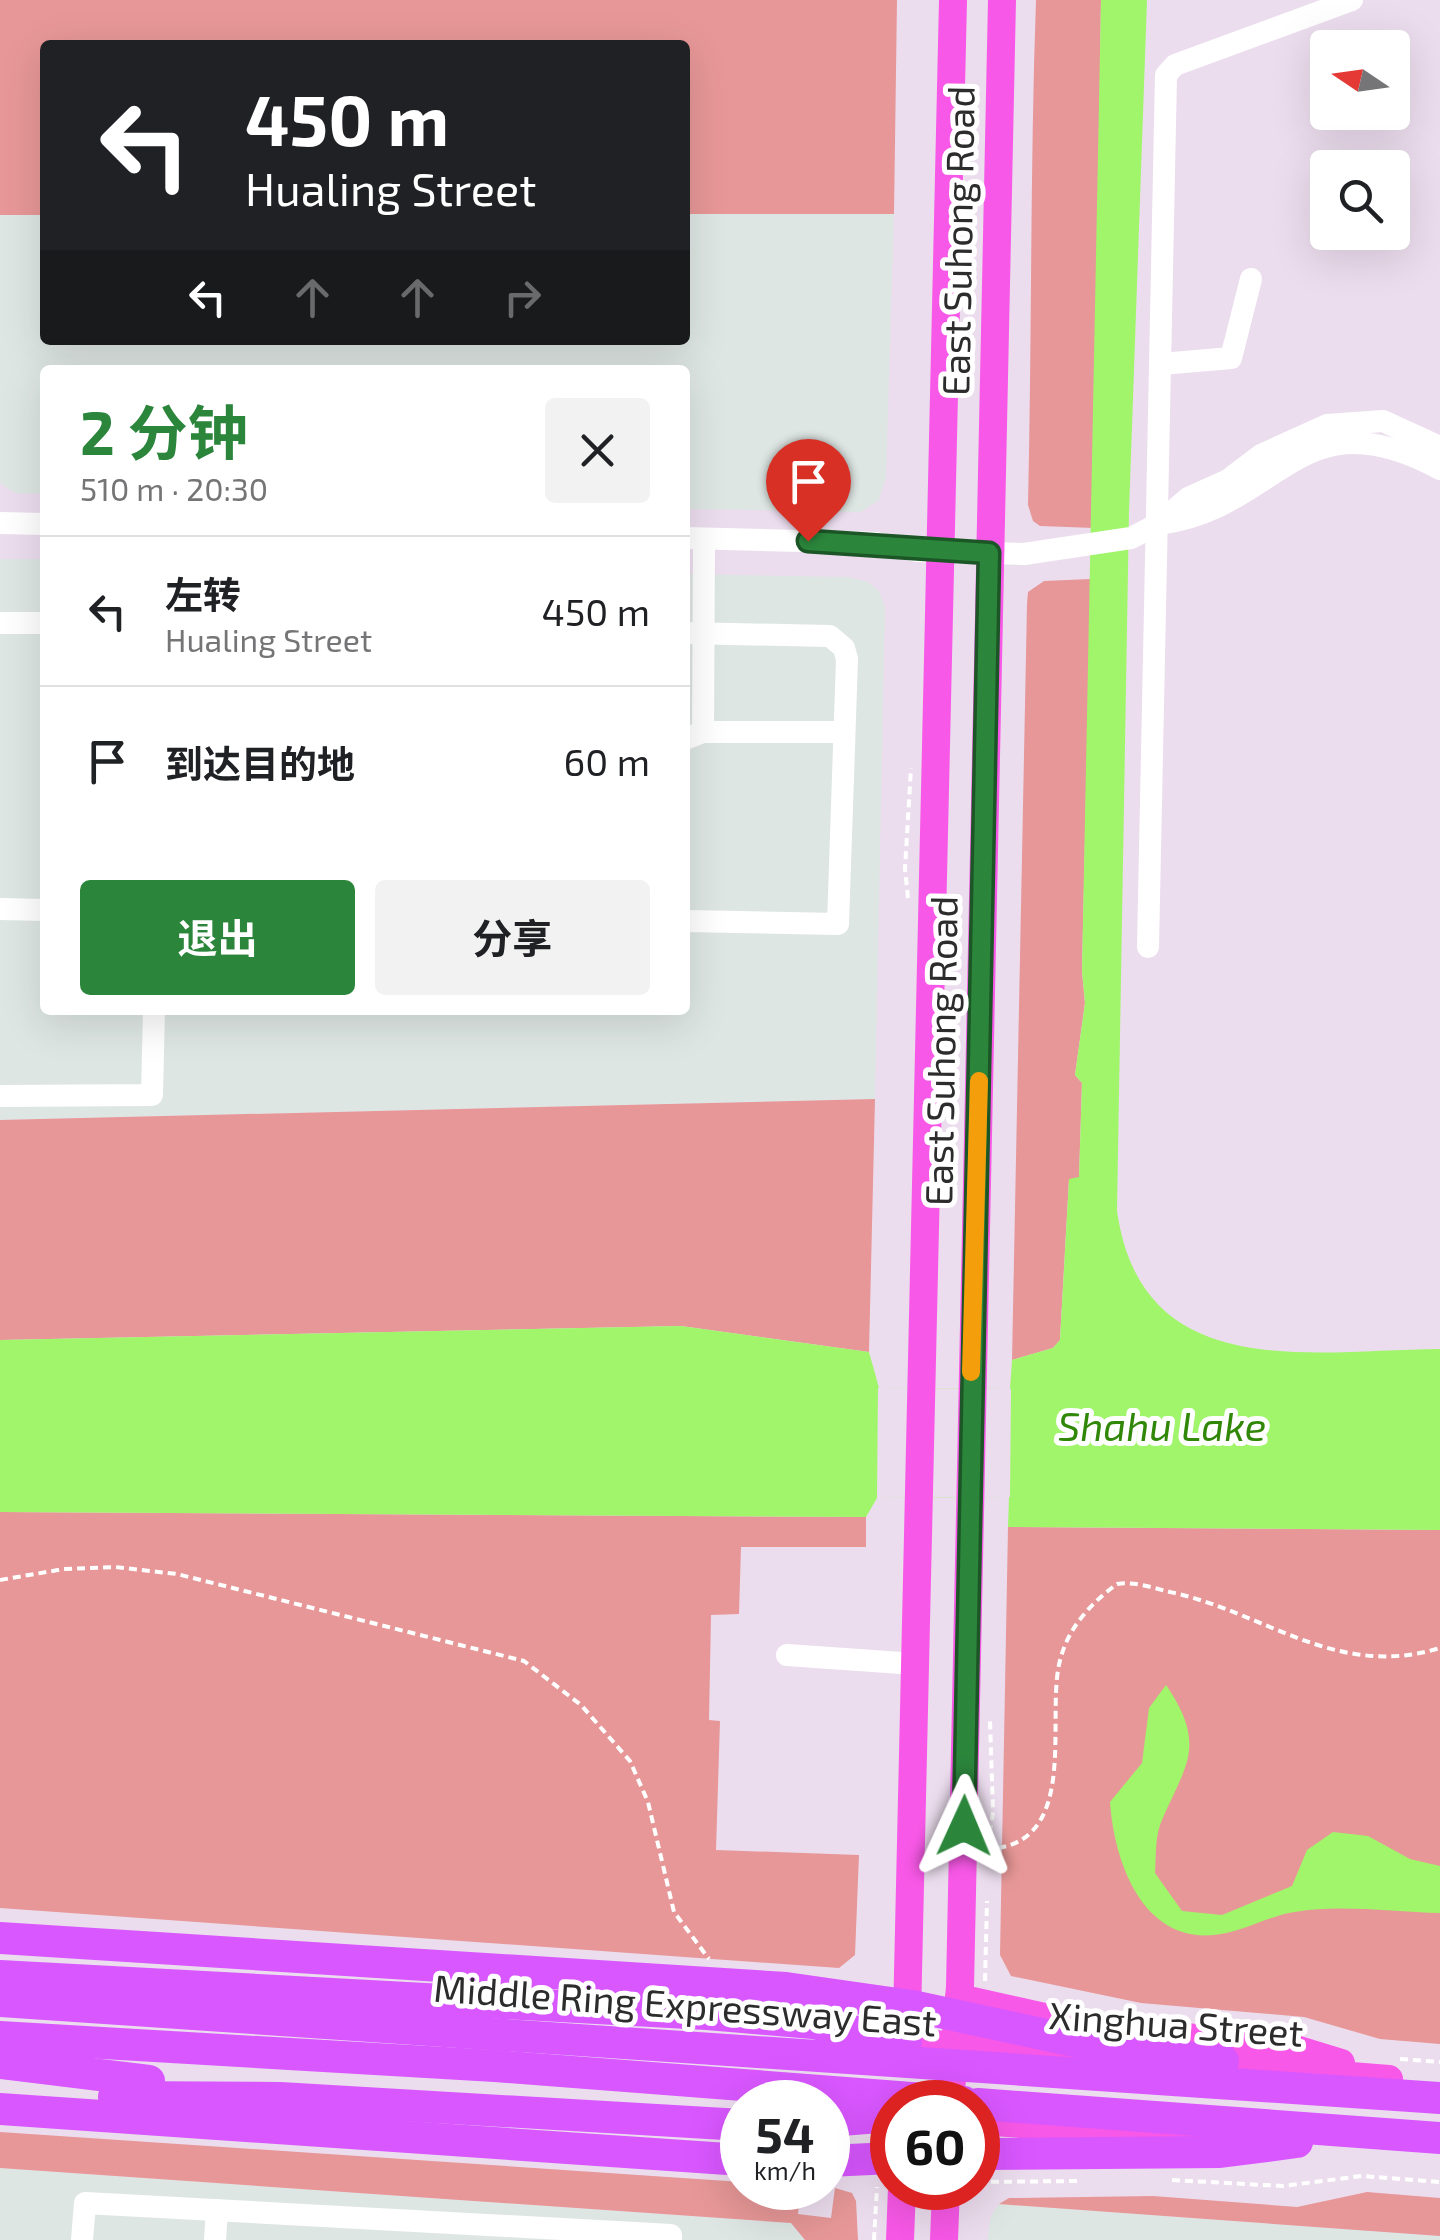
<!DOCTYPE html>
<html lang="zh">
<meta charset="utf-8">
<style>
:root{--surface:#fff;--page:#f2f2f2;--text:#202124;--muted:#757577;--line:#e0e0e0;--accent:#2b853b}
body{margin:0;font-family:"Exo 2","Noto Sans SC",sans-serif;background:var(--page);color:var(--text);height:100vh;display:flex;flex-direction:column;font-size:38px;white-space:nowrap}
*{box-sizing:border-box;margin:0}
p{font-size:32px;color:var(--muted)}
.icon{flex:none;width:55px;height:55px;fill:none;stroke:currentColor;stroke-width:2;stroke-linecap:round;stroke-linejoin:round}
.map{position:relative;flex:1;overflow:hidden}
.side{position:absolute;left:40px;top:365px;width:650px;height:650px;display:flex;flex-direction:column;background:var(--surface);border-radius:10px;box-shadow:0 10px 40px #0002}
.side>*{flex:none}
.hud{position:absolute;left:40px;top:40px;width:650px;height:305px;border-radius:10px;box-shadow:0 10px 40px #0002;background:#202124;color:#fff;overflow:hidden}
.needle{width:65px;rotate:283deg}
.tools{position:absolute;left:1310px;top:30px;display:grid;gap:20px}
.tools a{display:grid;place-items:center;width:100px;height:100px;border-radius:10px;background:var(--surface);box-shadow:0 10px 40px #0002;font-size:50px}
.speed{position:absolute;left:720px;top:2080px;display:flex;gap:20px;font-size:50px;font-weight:700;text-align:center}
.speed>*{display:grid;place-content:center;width:130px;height:130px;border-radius:50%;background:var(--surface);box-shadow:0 10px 40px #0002;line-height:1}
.speed small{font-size:25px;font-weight:400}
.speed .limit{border:15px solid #d22;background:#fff;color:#111}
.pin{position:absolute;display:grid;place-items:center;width:85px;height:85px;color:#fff;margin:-102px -42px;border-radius:50% 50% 50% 0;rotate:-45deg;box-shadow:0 0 10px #0007}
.pin .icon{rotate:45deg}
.me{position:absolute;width:110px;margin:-55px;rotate:1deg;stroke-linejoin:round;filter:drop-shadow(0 0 8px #0008)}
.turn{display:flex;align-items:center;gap:35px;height:210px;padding:0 40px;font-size:45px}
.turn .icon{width:130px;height:130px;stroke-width:2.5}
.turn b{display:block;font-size:70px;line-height:85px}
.lanes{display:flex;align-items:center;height:95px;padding:0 40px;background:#0003;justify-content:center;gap:50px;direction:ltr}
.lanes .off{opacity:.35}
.round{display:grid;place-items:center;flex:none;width:105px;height:105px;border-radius:10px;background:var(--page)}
.summary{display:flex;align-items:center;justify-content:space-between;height:170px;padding:0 40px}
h1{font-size:60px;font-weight:700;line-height:75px;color:var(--accent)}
.button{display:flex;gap:20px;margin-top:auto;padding:20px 40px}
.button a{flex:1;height:115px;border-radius:10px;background:var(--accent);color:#fff;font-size:40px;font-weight:700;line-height:115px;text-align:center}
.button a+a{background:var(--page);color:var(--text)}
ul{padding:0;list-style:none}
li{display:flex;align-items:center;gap:30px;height:150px;padding:0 40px;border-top:2px solid var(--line)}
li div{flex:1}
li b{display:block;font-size:38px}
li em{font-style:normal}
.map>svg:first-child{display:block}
.industrial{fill:#dee6e3}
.green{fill:#e79797}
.water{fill:#a1f56b}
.pier{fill:#ecddee}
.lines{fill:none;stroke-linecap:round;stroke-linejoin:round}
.path{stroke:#fff;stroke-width:4;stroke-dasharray:8 5;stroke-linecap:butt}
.minor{stroke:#fff;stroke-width:22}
.major{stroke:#f858e7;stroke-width:28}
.highway{stroke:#d957ff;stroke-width:32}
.route-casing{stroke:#1c5626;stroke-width:25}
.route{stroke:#2b853b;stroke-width:18}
.slow{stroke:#f59e0b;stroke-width:18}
.labels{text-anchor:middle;stroke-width:10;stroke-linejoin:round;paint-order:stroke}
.street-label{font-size:38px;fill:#2c2c2c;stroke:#fff}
.water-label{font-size:40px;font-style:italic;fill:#308708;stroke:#fff}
</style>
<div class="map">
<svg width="1440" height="2240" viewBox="0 0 1440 2240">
<rect width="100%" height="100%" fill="#ecddee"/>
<g class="industrial">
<polygon points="685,214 894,214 886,477 879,500 861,512 685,509 685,370 45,370 45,494 15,493 0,483 0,215 45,215 45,340 685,340"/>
<polygon points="0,559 45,559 45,1010 685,1010 685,574 848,577 868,582 879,591 885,607 875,1099 0,1120"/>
<polygon points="0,2168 791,2223 805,2240 0,2240"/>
<polygon points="999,2204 1440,2236 1440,2240 987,2240 991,2215"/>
</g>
<g class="green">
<polygon points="0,0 897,0 894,214 685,214 685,45 45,45 45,215 0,215"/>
<path d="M1036,0h65l-7,528 -54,-2 -7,-5 -5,-16c4,-169 2,-337 8,-505z"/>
<polygon points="1091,579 1082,971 1085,1003 1075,1075 1082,1083 1079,1178 1069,1180 1060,1340 1053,1348 1012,1360 1027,604 1028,592 1044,581"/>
<polygon points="875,1099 869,1352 681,1326 0,1340 0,1120"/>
<polygon points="0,1512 866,1517 866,1547 741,1547 739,1614 711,1615 709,1720 720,1721 716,1850 859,1855 855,1955 839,1968 0,1908"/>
<polygon points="1008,1527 1440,1530 1440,2044 1380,2039 1304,2017 1141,2003 1011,1976 1000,1955"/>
<polygon points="0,2132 742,2182 742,2188 801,2188 798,2214 831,2218 835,2188 852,2193 856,2201 858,2240 805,2240 791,2223 0,2168"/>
<polygon points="1367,2192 1440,2198 1440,2236 999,2204 1009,2198 1153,2196 1297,2207"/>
</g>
<g class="water">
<path d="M1101,0h46l-18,512 -12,699c25,174 193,139 323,138v181l-432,-3 1,-30 -132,1 -11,19 -866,-5v-172l681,-14 188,26 10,36 131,1 2,-29 41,-12 7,-8 9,-161 10,-2 3,-94 -7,-8 10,-72 -3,-32z"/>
<path d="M1166,1685c43,63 18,81 -6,140 -5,15 -4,33 -5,48l27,38 40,4 70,-29 15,-36 26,-18 35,4 42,23 30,7v47c-46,-1 -100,-9 -145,-1 -28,4 -54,21 -81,23 -72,7 -100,-74 -104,-133l32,-39 7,-55z"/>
</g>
<polygon class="pier" points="878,1388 1011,1389 1010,1497 877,1498"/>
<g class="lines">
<g class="path">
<polyline points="908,898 905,869 911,768"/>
<polyline points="0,1580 64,1569 115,1567 177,1574 524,1661 581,1705 630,1761 648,1802 674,1912 709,1959"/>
<polyline points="988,1846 993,1812 990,1721"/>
<path d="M998,1848c83,-13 46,-138 63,-191 8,-30 31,-55 56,-73 17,-3 36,4 53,8 95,20 166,88 270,56"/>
<polyline points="985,1981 987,1901"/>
<polyline points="1400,2059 1440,2062"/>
<polyline points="1172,2180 1283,2186 1362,2176 1440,2182"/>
<polyline points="978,2182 1078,2181"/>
<polyline points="874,2240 877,2187"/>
</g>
<g class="minor">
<polyline points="1161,364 1231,358 1251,279"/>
<polyline points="0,523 45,524"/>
<path d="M1158,524c123,-15 139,-132 282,-55"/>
<polyline points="685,538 876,543 917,551 1024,554 1131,538 1158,524 1188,498 1228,480 1261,455 1327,425 1383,421 1440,447"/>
<polyline points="0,623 45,623"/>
<polyline points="685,633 830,636 844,648 847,659 838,924 685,921"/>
<polyline points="703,732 704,539"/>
<polyline points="685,739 703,732 842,732"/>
<polyline points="0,909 45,910"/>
<polyline points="1148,947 1166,75 1175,65 1352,0"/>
<polyline points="0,1096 152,1095 154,1010"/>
<polyline points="787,1655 916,1664"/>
<polyline points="82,2240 85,2203 671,2235 671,2240"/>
<polyline points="215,2240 217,2210"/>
</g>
<g class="major">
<polyline points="959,1998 1089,2027 1292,2048 1341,2063"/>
<polyline points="906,2042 1085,2055"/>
<polyline points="906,2061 953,0"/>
<polyline points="1202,2064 1389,2079"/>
<polyline points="950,2102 960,1987 1002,0"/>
<polyline points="978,2121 1225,2138"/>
<polyline points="900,2240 902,2188"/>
<polyline points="944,2240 946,2188"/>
</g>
<g class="highway">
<polyline points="0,1938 786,1988 912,2006 1111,2049 1223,2061"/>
<polyline points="0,1976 707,2014 813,2023 906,2042"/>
<polyline points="0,2001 1440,2098"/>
<polyline points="0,2037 495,2066 964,2102"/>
<polyline points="0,2063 149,2081"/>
<polyline points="114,2097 280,2098 742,2125"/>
<polyline points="978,2104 1440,2138"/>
<polyline points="0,2109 742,2160"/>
<polyline points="828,2121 892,2116"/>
<polyline points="978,2154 1220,2152 1297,2142"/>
<polyline points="828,2161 892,2158"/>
</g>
</g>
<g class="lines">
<g class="route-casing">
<polyline id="route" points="808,541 989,553 964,1826"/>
</g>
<use href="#route" class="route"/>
<polyline class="slow" points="971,1372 979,1081"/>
</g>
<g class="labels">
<g class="street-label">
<text transform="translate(959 241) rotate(-89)" y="13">East Suhong Road</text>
<text transform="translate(942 1051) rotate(-89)" y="13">East Suhong Road</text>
<text transform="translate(685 2006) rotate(4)" y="13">Middle Ring Expressway East</text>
<text transform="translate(1176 2025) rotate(4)" y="13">Xinghua Street</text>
</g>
<g class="water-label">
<text x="1162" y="1441">Shahu Lake</text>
</g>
</g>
</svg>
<div class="tools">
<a><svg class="needle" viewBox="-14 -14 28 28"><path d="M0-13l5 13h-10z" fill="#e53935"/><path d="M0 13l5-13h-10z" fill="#757577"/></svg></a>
<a><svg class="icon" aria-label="search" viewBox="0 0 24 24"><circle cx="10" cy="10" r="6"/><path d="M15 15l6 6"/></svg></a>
</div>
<div class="speed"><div>54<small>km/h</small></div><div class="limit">60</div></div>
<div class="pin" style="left:808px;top:541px;background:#d93025"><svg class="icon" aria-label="arrive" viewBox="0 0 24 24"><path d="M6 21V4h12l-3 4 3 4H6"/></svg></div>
<svg class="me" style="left:964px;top:1826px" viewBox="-20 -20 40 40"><path d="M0-17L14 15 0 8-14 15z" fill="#2b853b" stroke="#fff" stroke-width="4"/></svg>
<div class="hud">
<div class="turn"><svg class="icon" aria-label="left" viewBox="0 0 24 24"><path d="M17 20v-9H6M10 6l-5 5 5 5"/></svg><div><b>450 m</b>Hualing Street</div></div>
<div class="lanes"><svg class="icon" aria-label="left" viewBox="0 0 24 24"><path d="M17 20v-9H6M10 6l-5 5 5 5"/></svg><svg class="icon off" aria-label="ahead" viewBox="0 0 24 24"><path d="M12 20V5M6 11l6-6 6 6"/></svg><svg class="icon off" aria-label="ahead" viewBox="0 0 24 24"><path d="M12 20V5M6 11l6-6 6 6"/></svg><svg class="icon off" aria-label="right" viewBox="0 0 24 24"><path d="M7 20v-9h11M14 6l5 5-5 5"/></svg></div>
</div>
<section class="side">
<div class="summary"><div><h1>2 分钟</h1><p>510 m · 20:30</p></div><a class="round"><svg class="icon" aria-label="close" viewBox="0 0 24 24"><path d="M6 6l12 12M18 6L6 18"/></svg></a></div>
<ul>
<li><svg class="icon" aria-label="left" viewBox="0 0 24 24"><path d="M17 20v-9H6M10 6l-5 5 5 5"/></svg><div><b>左转</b><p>Hualing Street</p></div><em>450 m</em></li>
<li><svg class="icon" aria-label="arrive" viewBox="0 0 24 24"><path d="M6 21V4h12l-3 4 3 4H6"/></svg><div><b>到达目的地</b></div><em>60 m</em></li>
</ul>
<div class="button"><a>退出</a><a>分享</a></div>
</section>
</div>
